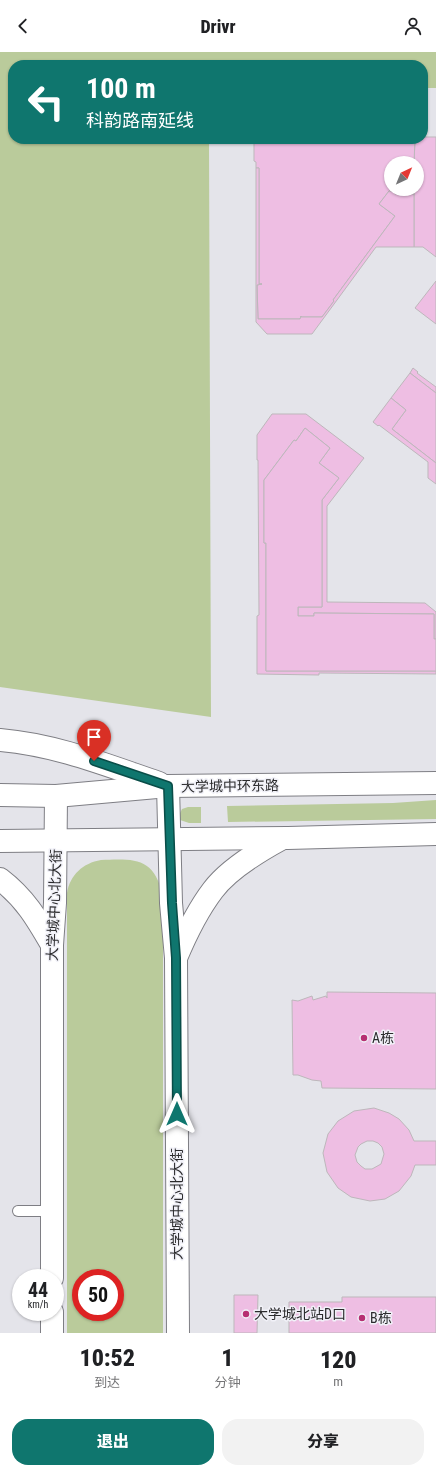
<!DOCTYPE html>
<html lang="zh">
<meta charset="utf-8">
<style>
:root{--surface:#fff;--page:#f2f2f2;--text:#202124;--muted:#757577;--accent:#0f766e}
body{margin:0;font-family:"Roboto Condensed","Noto Sans SC",sans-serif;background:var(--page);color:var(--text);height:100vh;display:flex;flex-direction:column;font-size:15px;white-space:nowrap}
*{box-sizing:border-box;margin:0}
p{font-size:13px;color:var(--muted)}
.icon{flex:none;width:22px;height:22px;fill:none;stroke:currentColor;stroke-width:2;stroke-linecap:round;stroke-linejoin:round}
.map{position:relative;height:1281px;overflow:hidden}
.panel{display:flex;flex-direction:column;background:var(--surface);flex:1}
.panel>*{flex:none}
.banner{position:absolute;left:8px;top:8px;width:420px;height:84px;border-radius:16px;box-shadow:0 1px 3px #0004;background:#0f766e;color:#fff;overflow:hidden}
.needle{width:26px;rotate:43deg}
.tools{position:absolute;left:384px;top:104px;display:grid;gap:8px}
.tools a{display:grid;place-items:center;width:40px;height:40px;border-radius:50%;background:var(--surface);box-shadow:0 1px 3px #0004;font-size:20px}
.speed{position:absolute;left:12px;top:1217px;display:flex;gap:8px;font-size:20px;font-weight:700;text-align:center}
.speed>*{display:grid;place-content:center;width:52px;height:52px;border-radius:50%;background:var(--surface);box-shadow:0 1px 3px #0004;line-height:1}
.speed small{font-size:10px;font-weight:400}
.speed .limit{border:6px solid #d22;background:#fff;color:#111}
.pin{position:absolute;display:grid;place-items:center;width:34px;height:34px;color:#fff;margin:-41px -17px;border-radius:50% 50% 50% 0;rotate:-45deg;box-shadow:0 0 4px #0007}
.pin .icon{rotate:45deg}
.me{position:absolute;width:44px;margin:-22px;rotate:0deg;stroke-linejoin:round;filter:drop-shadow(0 0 3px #0008)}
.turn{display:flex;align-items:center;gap:14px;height:84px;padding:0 12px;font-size:18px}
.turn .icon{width:52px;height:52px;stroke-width:2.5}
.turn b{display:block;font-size:28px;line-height:34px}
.eta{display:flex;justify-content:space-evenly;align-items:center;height:68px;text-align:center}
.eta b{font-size:24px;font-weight:800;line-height:28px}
.button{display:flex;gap:8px;margin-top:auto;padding:8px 12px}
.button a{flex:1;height:46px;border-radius:16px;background:var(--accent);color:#fff;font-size:16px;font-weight:800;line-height:46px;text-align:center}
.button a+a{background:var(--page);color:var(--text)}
header{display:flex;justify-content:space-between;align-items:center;height:52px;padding:0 12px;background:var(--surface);font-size:18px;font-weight:800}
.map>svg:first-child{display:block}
.green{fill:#bacb9b;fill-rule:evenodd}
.building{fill:#eebee3;stroke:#bdb7bb;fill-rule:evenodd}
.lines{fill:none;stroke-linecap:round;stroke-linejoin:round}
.lane-casing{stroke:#7e7e84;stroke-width:12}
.secondary-casing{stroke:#7e7e84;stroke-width:24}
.primary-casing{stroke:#7e7e84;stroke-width:24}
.lane{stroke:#fff;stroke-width:10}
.secondary{stroke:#fff;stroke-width:22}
.primary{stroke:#fff;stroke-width:22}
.route-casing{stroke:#0a4d48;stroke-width:10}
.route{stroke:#0f766e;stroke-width:7}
.poi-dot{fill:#b62f72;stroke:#f1f1f8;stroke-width:1.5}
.labels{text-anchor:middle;stroke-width:3;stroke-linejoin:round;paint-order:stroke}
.street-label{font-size:14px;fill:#2b2b2d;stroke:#f1f1f8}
.poi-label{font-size:14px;fill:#2b2b2d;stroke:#f1f1f8;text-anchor:start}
</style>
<header><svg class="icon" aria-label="back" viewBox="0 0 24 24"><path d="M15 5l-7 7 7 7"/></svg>Drivr<svg class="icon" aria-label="person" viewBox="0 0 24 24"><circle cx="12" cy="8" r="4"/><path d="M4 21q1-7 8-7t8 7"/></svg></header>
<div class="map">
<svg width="436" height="1281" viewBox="0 0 436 1281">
<rect width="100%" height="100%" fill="#e4e4ea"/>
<g class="green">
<polygon points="0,0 436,0 436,36 423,36 423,13 13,13 13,87 209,87 211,665 0,635"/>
<polygon points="436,748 436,767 228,770 227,754 393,751"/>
<polygon points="201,755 201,771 189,771 180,768 179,763 182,757 188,755"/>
<path d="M101,808c34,-1 53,-3 62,36v437h-96v-440c3,-18 16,-30 34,-33zM81,1226h34v34h-34z"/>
</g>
<g class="building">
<polygon points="423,85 436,85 436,205 423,195 414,195 414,137 417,137 417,111 414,111 415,87 423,87"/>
<polygon points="254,87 415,87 414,111 391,111 391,137 414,137 414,142 395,142 395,139 389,139 379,152 395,164 333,248 334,249 322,265 301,265 301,264 300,267 258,267 257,233 262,232 259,232 259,116 256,116 256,110 254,109"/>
<polygon points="256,116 259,116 259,232 262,232 257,233 258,267 300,267 301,264 301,265 322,265 334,249 333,248 395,164 379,152 389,139 395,139 395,142 414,142 414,195 376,195 312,282 267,282 256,270"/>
<polygon points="436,229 436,272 415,256"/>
<polygon points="413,316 418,320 417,321 436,335 436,341 410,321"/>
<polygon points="410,321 436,341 436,411 392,377 406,358 391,346"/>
<polygon points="391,346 406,358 392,377 436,411 436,432 428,426 428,410 379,373 378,374 373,370"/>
<polygon points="272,362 306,362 364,406 327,454 327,550 425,551 436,560 436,587 434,587 434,562 314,561 314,564 298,564 298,555 322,555 322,448 339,426 319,411 330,396 305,376 296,389 294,388 264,428 264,491 266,491 266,619 436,619 436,622 319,621 319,623 257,622 257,564 259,563 258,408 257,408 257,383"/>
<polygon points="305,376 330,396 319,411 339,426 322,448 322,555 298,555 298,564 314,564 314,561 434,562 434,587 436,587 436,619 266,619 266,491 264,491 264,428 294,388 296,389"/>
<polygon points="327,940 436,941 436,1037 322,1036 321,1029 312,1028 298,1023 293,1023 292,948 298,949 312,944 313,948 326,944 327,946"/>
<path d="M374,1056l15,5 10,6 10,11 5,11h22v24h-21l-4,11 -12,15 -14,8 -15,2 -19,-4 -13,-9 -11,-16 -4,-19 5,-19 10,-13 16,-10zM367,1089h6l5,2 4,4 2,7 -3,10 -9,5h-7l-4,-3 -4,-4 -2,-7 3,-8 3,-3z"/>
<polygon points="234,1243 258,1243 257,1281 234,1281"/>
<polygon points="342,1245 436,1245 436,1281 289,1281 289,1250 342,1250"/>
</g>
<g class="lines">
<g class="lane-casing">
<polyline id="lane" points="18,1159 52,1159"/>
</g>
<g class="secondary-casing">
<g id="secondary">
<polyline points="168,734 171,851 176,906 178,1281"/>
<polyline points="52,1226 52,893 55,851 56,744"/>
<polyline points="52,1281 52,1260"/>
</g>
</g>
<g class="primary-casing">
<g id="primary">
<path d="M0,688c57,5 106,25 159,43"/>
<polyline points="0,743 56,744 168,734 436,731"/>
<polyline points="0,789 288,786 436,782"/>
<path d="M0,827c25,19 37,40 52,66"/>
<path d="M176,906c10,-24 21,-47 37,-68 15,-20 46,-39 68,-51"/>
</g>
</g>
<use href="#lane" class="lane"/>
<use href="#secondary" class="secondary"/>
<use href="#primary" class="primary"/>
</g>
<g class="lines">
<g class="route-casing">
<polyline id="route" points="94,709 168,734 172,851 176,906 177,1062"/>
</g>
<use href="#route" class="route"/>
</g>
<g class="poi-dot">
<circle cx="364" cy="986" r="4"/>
<circle cx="246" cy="1262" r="4"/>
<circle cx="362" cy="1266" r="4"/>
</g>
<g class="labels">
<g class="street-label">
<text transform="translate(230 734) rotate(-1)" y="5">大学城中环东路</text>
<text transform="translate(54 853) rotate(-88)" y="5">大学城中心北大街</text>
<text transform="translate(177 1152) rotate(-90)" y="5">大学城中心北大街</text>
</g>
<g class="poi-label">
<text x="372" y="991">A栋</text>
<text x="254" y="1267">大学城北站D口</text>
<text x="370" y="1271">B栋</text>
</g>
</g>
</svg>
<div class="tools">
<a><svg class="needle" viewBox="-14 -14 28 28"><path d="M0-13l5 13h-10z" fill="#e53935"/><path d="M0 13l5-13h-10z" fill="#757577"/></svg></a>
</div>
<div class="speed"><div>44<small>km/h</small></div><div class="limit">50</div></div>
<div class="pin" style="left:94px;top:709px;background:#d93025"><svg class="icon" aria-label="arrive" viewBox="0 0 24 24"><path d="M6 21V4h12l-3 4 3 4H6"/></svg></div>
<svg class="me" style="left:177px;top:1062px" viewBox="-20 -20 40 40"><path d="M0-17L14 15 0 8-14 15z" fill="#0f766e" stroke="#fff" stroke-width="4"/></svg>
<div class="banner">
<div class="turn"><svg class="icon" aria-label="left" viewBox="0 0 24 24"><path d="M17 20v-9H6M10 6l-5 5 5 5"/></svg><div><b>100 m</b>科韵路南延线</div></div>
</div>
</div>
<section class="panel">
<div class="eta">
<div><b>10:52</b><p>到达</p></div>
<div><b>1</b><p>分钟</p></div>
<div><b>120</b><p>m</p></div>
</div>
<div class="button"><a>退出</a><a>分享</a></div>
</section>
